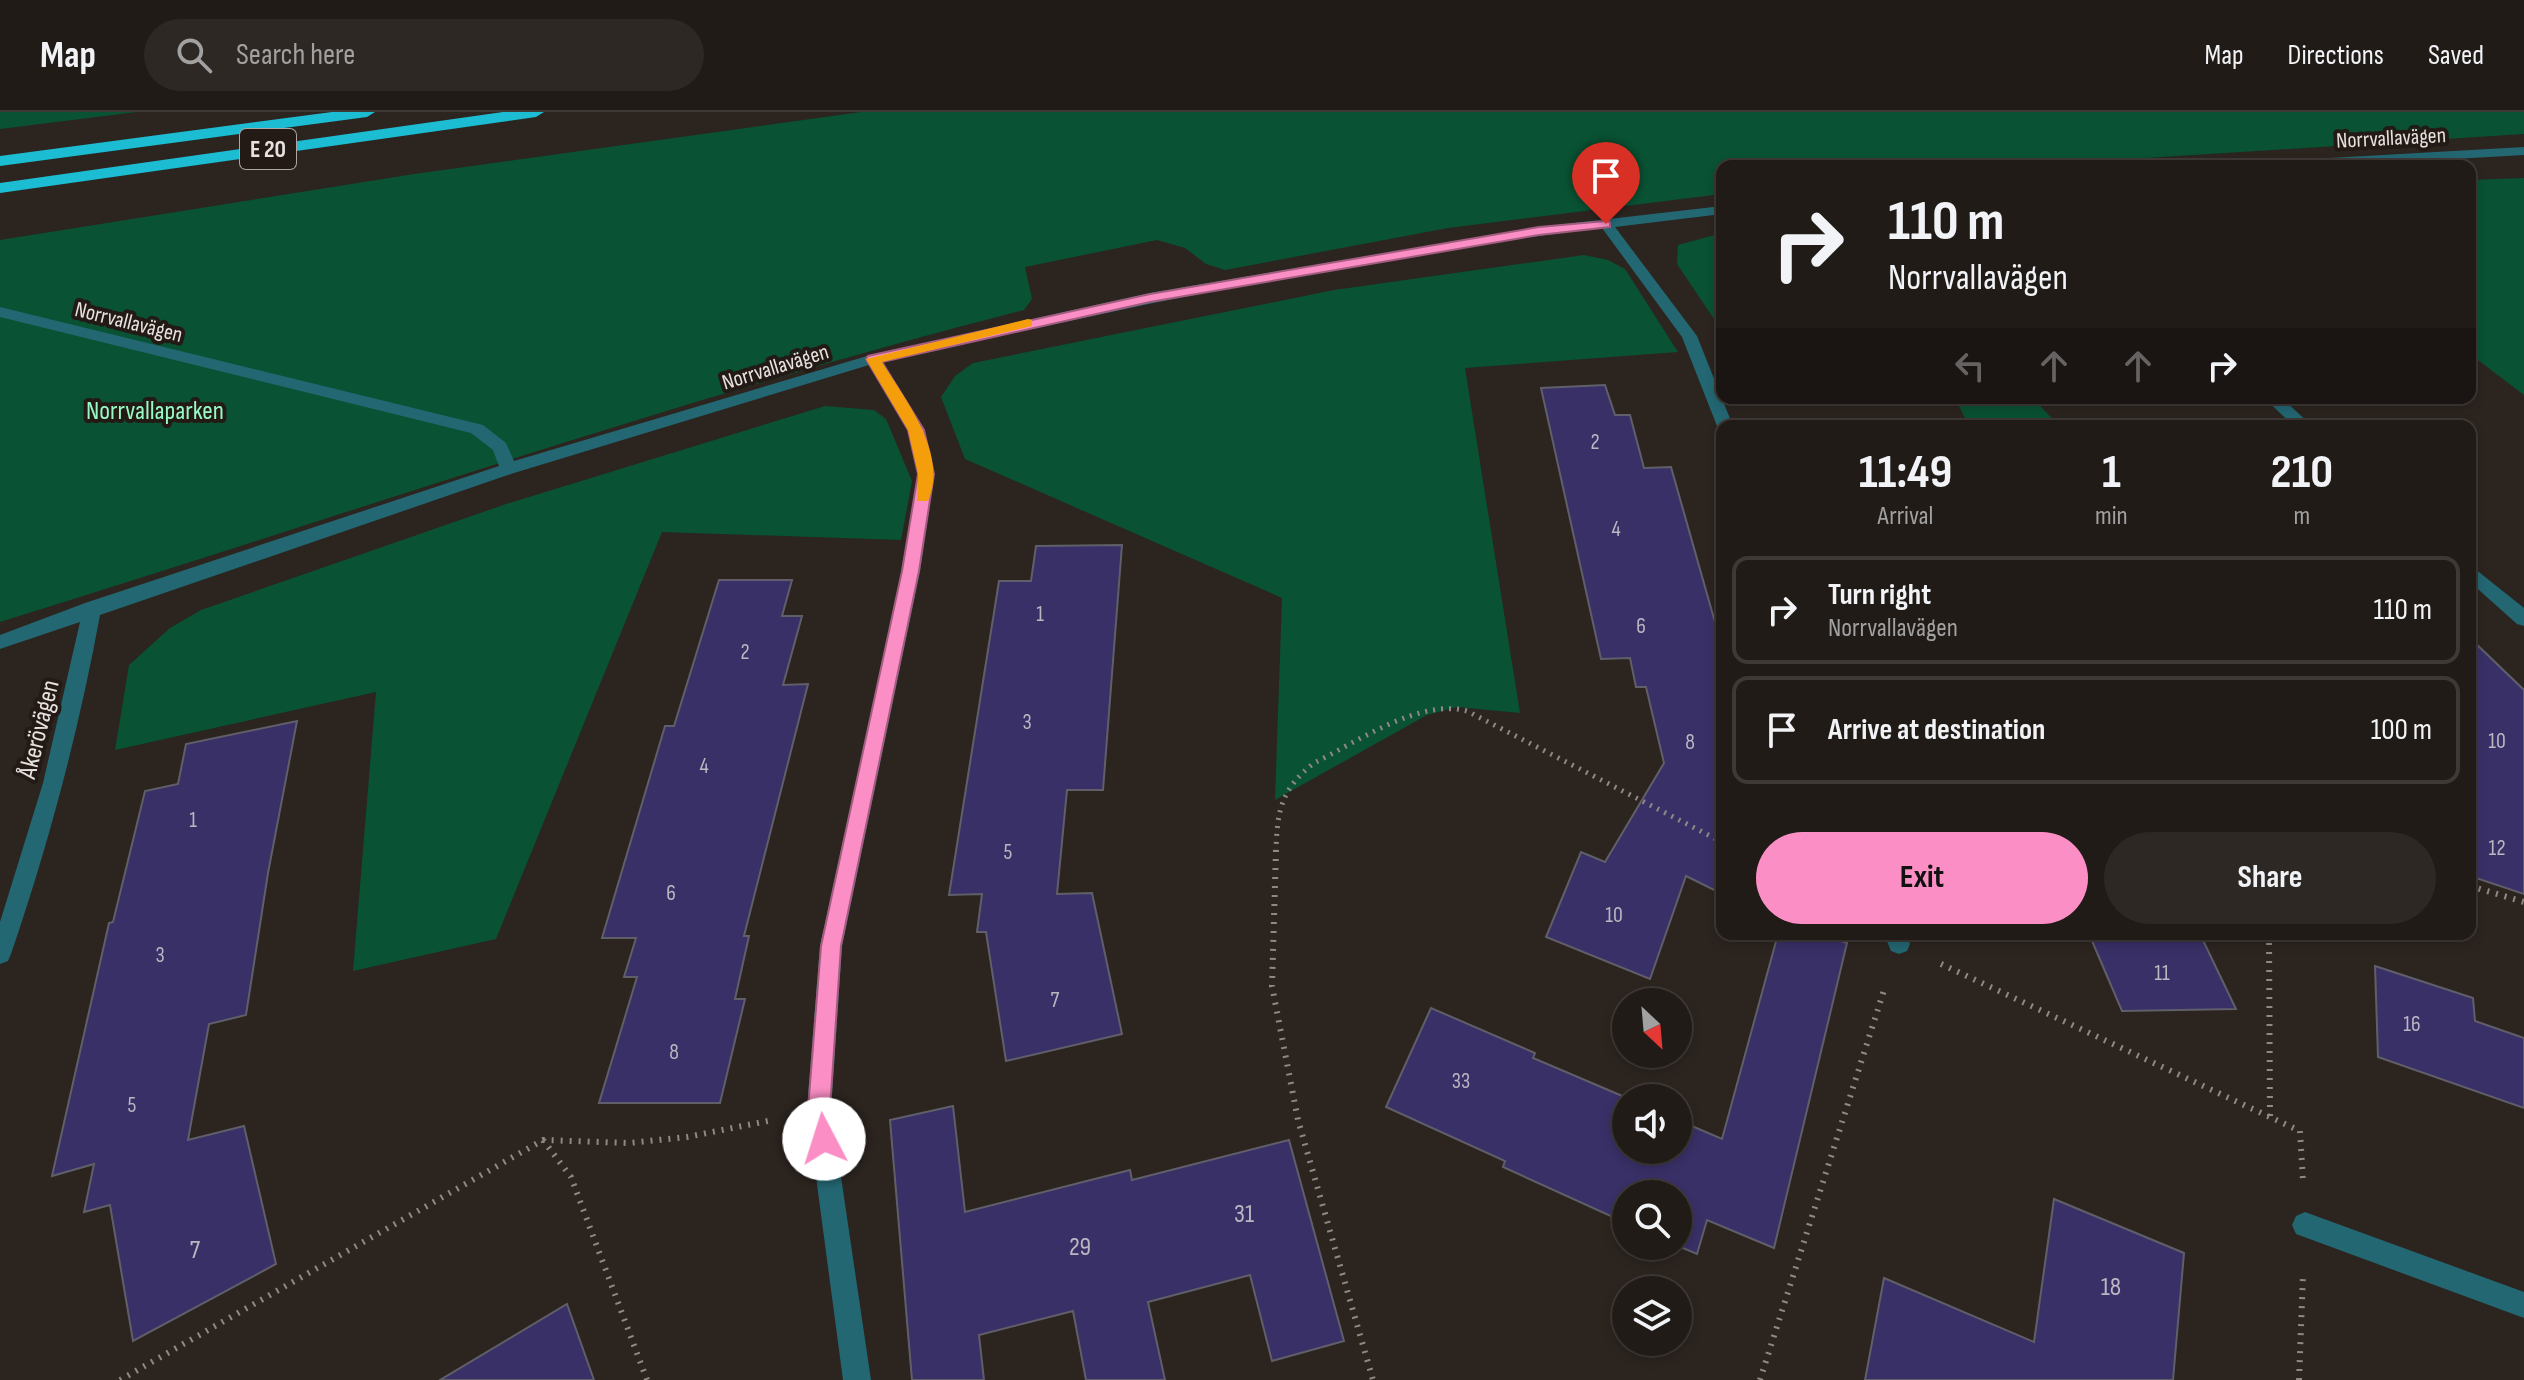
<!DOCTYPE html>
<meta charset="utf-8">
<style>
:root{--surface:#211b17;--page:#2d2824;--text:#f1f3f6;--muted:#a2a1a1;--line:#3e3936;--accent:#fb8fc5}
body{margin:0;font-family:"Sofia Sans Condensed",sans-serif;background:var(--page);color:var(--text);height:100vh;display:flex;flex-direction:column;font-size:30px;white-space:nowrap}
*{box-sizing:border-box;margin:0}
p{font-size:26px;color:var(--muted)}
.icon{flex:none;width:44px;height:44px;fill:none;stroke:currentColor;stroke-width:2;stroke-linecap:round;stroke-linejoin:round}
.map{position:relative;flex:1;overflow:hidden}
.side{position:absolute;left:1716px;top:308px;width:760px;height:520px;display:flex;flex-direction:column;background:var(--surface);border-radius:16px;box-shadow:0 4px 12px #0003,0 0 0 2px var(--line)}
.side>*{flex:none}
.guide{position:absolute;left:1716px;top:48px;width:760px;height:244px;border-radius:16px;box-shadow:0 4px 12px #0003,0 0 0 2px var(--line);background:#211b17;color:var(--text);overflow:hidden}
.needle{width:52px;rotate:154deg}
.tools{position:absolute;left:1612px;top:876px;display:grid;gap:16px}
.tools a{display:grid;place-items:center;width:80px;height:80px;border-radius:50%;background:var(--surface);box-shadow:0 4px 12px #0003,0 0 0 2px var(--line);font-size:40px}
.pin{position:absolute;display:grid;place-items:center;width:68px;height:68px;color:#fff;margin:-82px -34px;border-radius:50% 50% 50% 0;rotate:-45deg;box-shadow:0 0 8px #0007}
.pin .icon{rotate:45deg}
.me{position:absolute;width:88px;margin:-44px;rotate:355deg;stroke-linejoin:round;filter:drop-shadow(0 0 6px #0008)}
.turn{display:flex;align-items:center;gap:28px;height:168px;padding:0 40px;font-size:36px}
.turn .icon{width:104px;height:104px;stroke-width:2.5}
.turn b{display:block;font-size:56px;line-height:68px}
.lanes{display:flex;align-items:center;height:76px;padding:0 40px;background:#0003;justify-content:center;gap:40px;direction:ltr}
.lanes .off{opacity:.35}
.eta{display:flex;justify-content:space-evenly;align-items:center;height:136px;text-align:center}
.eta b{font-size:48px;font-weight:700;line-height:56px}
.button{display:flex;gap:16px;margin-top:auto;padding:16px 40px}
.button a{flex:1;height:92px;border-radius:48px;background:var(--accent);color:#111;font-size:32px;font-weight:700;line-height:92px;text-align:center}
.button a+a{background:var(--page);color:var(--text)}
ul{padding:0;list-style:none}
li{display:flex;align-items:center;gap:24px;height:108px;margin:0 16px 12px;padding:0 24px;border:4px solid var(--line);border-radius:16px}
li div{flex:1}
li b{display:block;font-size:30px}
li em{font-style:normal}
header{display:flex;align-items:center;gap:48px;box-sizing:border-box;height:112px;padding:0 40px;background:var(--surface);border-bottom:2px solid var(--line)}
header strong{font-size:38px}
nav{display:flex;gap:44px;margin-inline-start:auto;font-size:28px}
.search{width:560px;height:72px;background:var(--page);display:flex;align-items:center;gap:20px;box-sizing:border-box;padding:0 28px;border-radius:44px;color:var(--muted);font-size:30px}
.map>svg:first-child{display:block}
.green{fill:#095233}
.building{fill:#393067;stroke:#605f69;stroke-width:2}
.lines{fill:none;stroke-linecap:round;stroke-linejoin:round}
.path-far1{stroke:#8f8885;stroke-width:5;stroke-dasharray:2 6;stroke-linecap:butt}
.path{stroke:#8f8885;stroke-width:6;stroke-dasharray:2 7;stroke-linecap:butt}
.minor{fill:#236772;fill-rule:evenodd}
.highway{fill:#1cbcd2;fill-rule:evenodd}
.route{fill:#fb8fc5;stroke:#a35d80;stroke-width:2}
.slow{fill:#f59e0b}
.labels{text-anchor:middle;stroke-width:8;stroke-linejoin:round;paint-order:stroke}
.far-street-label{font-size:22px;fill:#e8e2df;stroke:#231a16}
.number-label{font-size:22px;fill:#bcb6c1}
.shield{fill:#231a16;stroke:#ada6a3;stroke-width:2}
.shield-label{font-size:24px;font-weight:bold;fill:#e8e2df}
.park-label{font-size:26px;fill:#95fac3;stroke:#231a16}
.street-label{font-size:26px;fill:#e8e2df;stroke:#231a16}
.near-number-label{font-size:26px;fill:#bcb6c1}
</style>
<header>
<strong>Map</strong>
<div class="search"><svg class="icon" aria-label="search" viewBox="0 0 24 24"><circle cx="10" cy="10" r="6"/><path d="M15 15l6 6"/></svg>Search here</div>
<nav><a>Map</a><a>Directions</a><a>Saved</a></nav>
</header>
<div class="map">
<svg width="2524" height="1268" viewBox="0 0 2524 1268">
<rect width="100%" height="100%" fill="#2c241f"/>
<g class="green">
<polygon points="0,0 137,0 0,17"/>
<path d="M861,0h1663v22l-502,32h-300v28l-274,34 -223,42 -19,-6 -21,-16 -28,-8 -132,27 7,32 -8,11c-346,88 -683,207 -1024,312v-382l414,-66z"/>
<polygon points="2524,66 2524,283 2470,242 2470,68"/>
<polygon points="1722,121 1722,219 1677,152 1678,133"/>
<polygon points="1584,143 1608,148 1625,157 1678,240 1465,256 1520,601 1457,595 1427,603 1275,688 1282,486 965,347 941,285 955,264 973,251 1334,178"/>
<polygon points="1955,286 2033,286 2059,314 1969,314"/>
<polygon points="825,294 874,298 886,307 912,369 901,428 662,420 496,827 353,859 376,580 115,638 129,553 170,516 201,498 506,392"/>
</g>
<g class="building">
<polygon points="1605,273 1615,303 1630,303 1644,356 1671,355 1722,535 1722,782 1686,764 1650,867 1546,825 1581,740 1605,750 1664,651 1646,575 1636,575 1630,546 1601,547 1541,276"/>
<polygon points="1122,433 1103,678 1067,678 1057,782 1092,781 1122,922 1006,949 986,820 977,820 982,782 949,783 999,469 1031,469 1036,434"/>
<polygon points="719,468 792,468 782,504 802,504 783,573 808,572 744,824 749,824 735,887 745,887 720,991 599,991 637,865 624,865 636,826 602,826 665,614 674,614"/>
<polygon points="2470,526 2524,578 2524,782 2470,764"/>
<polygon points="297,609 268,761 246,903 209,912 188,1028 244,1014 276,1152 133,1229 110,1093 84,1100 94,1052 52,1064 109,811 113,810 145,679 178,672 186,632"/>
<polygon points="1778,822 1822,822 1847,831 1774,1136 1707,1108 1697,1142 1678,1134 1678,1082 1626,1082 1626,1111 1503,1055 1505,1049 1386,995 1431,896 1535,941 1533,946 1627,986 1626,1038 1678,1038 1678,1008 1722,1027"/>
<polygon points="2089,822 2200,822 2236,897 2122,899"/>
<polygon points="2375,854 2473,886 2475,909 2524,926 2524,996 2378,945"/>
<polygon points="953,994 965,1100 1130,1058 1132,1068 1289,1028 1344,1229 1272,1249 1250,1163 1148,1190 1165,1268 1086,1268 1073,1199 979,1223 984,1268 912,1268 890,1008"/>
<polygon points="2054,1087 2184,1141 2173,1268 1865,1268 1884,1166 2034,1230"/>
<polygon points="567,1192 594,1268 440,1268"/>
</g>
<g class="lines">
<path class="path-far1" d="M1276,740c1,-41 5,-63 38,-89 43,-21 106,-65 153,-52l255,131"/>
<g class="path">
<polyline points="1276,738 1272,874 1298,1008 1373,1268"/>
<polyline points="2470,774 2524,790"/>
<polyline points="2269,822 2270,1005"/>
<polyline points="1941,852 2300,1019 2303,1069"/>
<polyline points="543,1028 571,1065 647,1268"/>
<polyline points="120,1268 543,1028 629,1031 687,1025 773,1008"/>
<polyline points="1760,1268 1885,875"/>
<polyline points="2299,1268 2303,1163"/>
</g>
<g class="minor">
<polygon points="2524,35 2524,43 2332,54 2254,54 2261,50"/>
<path d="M1722,94v8l-107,13 82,109 36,90h-11v5l-5,-5 -35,-89 -80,-109c-243,28 -481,81 -719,134l41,68 10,44 -14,97 -78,375 -11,163 40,271h-28l-36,-271 13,-163 82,-375 16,-97 -10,-44 -39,-65 -355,108 -414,142c-21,115 -51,228 -89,339l-3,7 -8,3v-42l43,-139 37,-161 -80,27v-14l85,-32 414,-137 -6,-16 -22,-17 -471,-116v-10l483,118 23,18 8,18 353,-105 283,-63 389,-66z"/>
<polygon points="2264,286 2282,286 2312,314 2294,314"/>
<polygon points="2470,453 2524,496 2524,514 2517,512 2470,470"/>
<polygon points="1884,822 1906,822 1910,832 1907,839 1899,842 1891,839"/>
<polygon points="2305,1100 2524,1180 2524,1206 2296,1122 2292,1113 2296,1104"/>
</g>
<g class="highway">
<polygon points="332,0 375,0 367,5 0,54 0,44"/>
<polygon points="503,0 544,0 536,5 0,81 0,71"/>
</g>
</g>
<polygon class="route" points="1606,109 1610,110 1610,115 1539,123 1150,190 882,250 924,318 934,362 919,459 841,834 830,997 835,1027 831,1035 824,1038 816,1035 808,997 821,834 902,459 918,362 908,318 866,247 868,244 1150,182 1539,115"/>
<path class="slow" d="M1028,207l4,1v6l-150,36c23,38 67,92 46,139h-11l1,-27 -10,-44 -42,-71z"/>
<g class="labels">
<g class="far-street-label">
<text transform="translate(2391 25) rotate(-3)" y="8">Norrvallavägen</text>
<text transform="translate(129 209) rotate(14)" y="8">Norrvallavägen</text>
<text transform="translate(775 254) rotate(-17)" y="8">Norrvallavägen</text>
</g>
<g class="number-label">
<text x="1595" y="337">2</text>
<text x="1616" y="424">4</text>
<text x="1040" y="509">1</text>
<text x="1641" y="521">6</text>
<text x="745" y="547">2</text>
<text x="1027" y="617">3</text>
<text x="2497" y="636">10</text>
<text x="1690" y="637">8</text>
<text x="704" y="661">4</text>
<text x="193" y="715">1</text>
<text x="2497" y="743">12</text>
<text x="1008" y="747">5</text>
<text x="671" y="788">6</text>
<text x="1614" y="810">10</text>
<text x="160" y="850">3</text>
<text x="2162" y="868">11</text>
<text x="1055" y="895">7</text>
<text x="2412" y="919">16</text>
<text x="674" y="947">8</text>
<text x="1461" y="976">33</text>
<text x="132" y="1000">5</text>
</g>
<rect class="shield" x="240" y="17" width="56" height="40" rx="6"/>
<g class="shield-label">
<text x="268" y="45">E 20</text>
</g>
<g class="park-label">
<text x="155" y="307">Norrvallaparken</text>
</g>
<g class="street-label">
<text transform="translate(38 617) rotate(-76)" y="9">Åkerövägen</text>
</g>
<g class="near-number-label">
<text x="1244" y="1110">31</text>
<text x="1080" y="1143">29</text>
<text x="195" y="1146">7</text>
<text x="2111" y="1183">18</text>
</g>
</g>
</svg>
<div class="tools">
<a><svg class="needle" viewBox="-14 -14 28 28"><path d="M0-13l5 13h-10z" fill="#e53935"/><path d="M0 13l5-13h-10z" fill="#a2a1a1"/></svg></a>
<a><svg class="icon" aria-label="sound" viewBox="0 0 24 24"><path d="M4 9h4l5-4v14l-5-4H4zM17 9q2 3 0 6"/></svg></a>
<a><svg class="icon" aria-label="search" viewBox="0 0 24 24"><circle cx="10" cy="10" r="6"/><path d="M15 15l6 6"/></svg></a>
<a><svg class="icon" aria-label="layers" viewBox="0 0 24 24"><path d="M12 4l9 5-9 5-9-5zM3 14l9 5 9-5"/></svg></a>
</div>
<div class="pin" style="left:1606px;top:112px;background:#d93025"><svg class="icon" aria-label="arrive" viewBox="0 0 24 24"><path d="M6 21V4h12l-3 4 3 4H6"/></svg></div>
<svg class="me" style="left:824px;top:1027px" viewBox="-20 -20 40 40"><circle r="19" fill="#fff"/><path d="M0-13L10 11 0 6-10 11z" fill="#fb8fc5"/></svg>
<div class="guide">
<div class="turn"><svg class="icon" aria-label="right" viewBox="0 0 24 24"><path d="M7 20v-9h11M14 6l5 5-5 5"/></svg><div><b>110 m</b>Norrvallavägen</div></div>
<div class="lanes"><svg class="icon off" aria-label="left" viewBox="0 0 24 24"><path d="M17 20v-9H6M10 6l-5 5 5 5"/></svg><svg class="icon off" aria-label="ahead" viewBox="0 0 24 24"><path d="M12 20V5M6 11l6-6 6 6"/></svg><svg class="icon off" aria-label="ahead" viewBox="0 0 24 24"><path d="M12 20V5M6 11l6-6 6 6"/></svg><svg class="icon" aria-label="right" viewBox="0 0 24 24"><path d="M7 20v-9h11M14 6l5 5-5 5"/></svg></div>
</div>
<section class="side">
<div class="eta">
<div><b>11:49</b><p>Arrival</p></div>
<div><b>1</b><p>min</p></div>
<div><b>210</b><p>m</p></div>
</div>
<ul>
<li><svg class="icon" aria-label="right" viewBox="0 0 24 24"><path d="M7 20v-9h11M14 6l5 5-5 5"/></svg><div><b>Turn right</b><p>Norrvallavägen</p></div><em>110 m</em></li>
<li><svg class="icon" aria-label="arrive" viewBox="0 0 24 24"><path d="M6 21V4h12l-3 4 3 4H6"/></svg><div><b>Arrive at destination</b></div><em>100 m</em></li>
</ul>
<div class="button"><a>Exit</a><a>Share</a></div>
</section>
</div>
